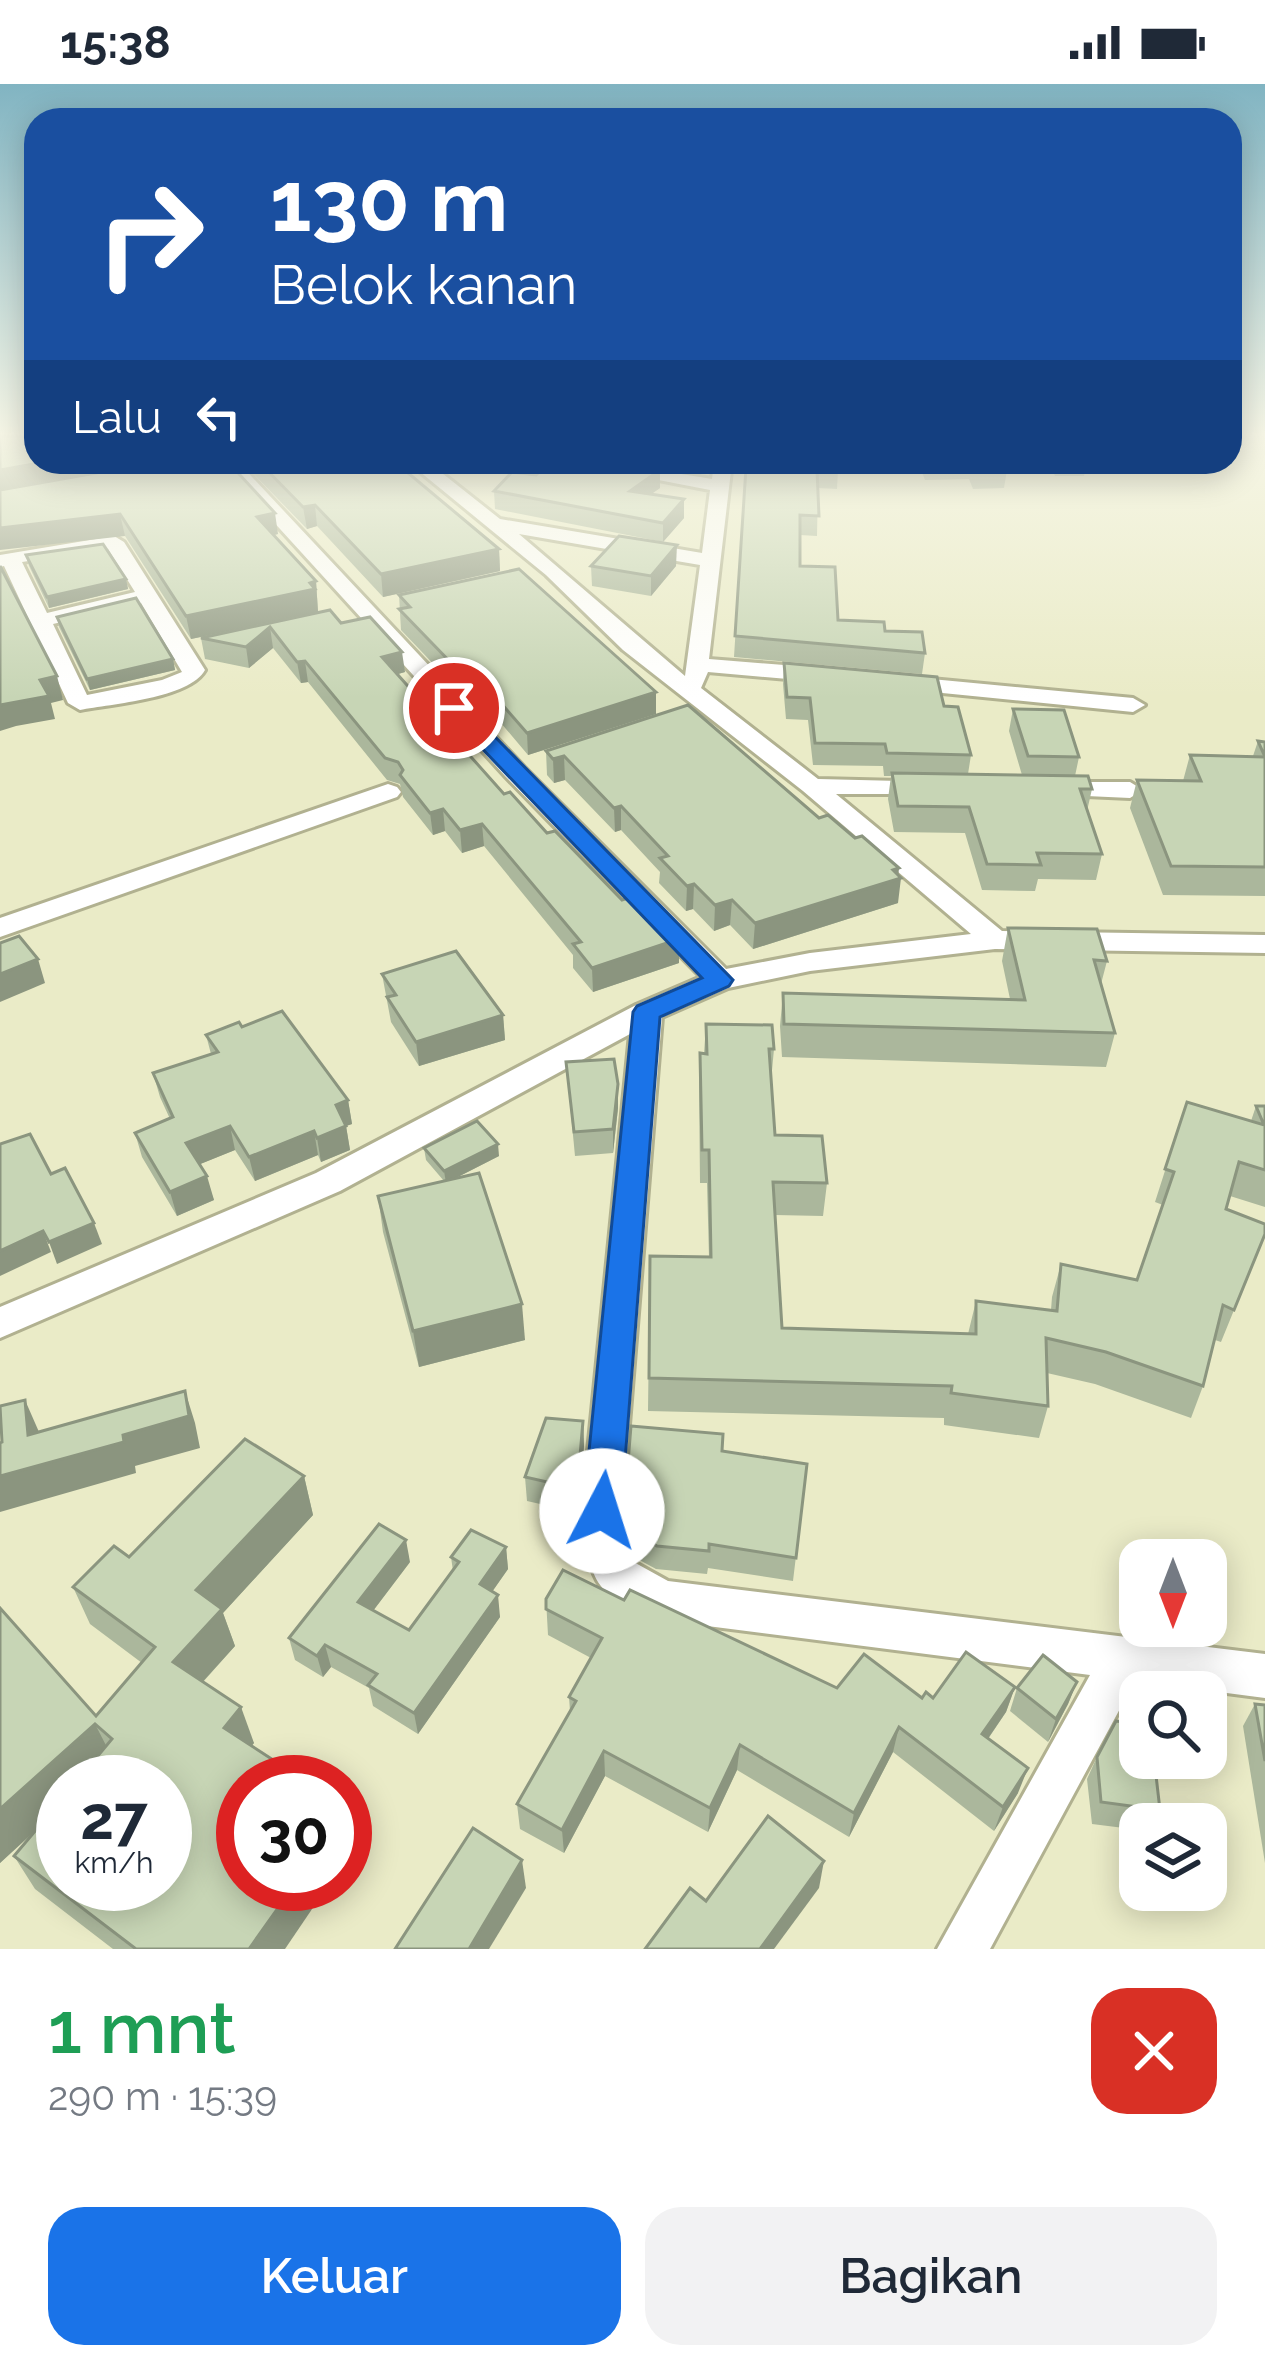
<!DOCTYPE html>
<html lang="id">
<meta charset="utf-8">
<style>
:root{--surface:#fff;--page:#f2f2f3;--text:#1f2937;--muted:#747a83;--accent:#1a73e8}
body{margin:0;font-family:Raleway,sans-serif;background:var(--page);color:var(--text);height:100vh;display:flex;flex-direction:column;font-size:45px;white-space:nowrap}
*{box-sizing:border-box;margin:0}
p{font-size:39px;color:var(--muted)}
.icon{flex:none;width:66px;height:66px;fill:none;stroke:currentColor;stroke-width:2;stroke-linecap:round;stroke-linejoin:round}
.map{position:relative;height:1865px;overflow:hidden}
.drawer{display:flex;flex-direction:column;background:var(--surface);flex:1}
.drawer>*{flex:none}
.banner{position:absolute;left:24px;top:24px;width:1218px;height:366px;border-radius:36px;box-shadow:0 6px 30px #0003;background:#1a4fa0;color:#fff;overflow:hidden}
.needle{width:78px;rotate:180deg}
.fabs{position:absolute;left:1119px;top:1455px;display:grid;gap:24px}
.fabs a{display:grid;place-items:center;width:108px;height:108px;border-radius:24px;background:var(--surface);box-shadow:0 6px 30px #0003;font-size:60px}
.speed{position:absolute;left:36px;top:1671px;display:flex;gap:24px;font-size:60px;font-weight:700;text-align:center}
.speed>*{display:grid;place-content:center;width:156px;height:156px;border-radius:50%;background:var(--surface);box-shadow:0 6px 30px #0003;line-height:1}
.speed small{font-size:30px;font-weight:400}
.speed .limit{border:18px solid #d22;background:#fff;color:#111}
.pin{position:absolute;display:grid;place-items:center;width:102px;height:102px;color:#fff;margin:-51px;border:6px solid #fff;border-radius:50%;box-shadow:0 3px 12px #0007}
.me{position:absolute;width:132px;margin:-66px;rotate:5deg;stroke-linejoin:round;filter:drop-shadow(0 0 9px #0008)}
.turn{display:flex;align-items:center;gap:42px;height:252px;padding:0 48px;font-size:54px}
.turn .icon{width:156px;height:156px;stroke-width:2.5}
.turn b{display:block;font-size:84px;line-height:102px}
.then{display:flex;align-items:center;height:114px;padding:0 48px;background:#0003;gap:24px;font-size:45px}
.round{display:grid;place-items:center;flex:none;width:126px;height:126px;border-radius:36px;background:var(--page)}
.headline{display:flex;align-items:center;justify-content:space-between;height:204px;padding:0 48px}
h1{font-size:72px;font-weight:600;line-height:90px;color:#1e9e55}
.primary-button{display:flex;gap:24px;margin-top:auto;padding:24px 48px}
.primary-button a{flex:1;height:138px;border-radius:36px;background:var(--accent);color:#fff;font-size:48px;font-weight:600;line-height:138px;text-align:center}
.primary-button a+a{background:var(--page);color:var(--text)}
.status{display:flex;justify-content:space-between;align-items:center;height:84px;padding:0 60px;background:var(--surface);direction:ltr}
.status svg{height:33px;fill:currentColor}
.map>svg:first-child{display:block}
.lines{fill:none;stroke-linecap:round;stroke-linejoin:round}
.minor-casing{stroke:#b1b190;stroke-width:6}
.minor{fill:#fff;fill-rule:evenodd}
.wall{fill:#abb79c}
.shaded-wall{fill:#8b957f}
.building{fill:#c7d5b5;stroke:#8b957f;stroke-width:3}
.route{fill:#1a73e8;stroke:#114b97;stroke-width:3}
</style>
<div class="status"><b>15:38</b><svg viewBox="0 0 49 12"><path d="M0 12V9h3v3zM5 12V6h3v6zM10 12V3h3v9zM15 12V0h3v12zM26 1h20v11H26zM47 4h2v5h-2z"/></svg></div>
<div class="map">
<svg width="1265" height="1865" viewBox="0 0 1265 1865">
<rect width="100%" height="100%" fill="#eaebc7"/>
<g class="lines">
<g class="minor-casing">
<g id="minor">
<path d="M219,378h19l286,305 202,202 84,-16 161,-19 -168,-143 -180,-141 -77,-75 -138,-113h20l72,57 202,34 8,-63 -144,-28h41l105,17 2,-17h18l-23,197 113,9 11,7 -11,7 -114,-10 -7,16 117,91 123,3 3,5 -3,5 -9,2h-96l166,137 263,4v18l-270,-4 -185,22 -82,17 -66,29 -40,494 8,49 38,21 597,73v44l-130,-17 -145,268h-53l153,-274 -422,-54c-76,-27 -76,-32 -86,-110l48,-477 -290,157 -340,147v-31l316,-134 320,-168 65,-28 -195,-200zM519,450l181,31 -15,111z"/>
<path d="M114,452l10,6 81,128c-15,28 -94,34 -125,40l-12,-7 -64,-137 -4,1v-12zM108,465l27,43 -88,21 -25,-51zM141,519l41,69 -20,8 -75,15 -34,-71z"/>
<polygon points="900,592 1133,614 1145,621 1133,628 892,604 892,594"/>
<polygon points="1052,698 1130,698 1143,706 1130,714 1043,710 1040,705"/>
<polygon points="388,700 397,703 401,708 397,713 0,853 0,834"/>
</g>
</g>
<use href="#minor" class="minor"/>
</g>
<g class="wall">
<polygon points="0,352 278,450 274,451 316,497 318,528 191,555 125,452"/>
<polygon points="242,378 395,378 499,465 500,487 383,513 317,442 307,445"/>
<polygon points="918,378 1003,378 1007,386 1004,404 973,405 969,395 925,396"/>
<polygon points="1048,378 1087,378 1084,392 1055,392"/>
<polygon points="746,384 838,386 837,405 818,404 817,452 800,451 800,482 838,536 885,547 925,569 922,590 734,573"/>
<polygon points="660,386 660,404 651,410 684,434 663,458 495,425 494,407 536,391"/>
<polygon points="26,471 126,495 128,505 49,524 29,482"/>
<polygon points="591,482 676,482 651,512 592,502"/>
<polygon points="399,511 656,630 528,671 473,606 461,609 401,546"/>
<polygon points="330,526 341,539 405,588 398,590 504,710 679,879 593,908 573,884 573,871 484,762 462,769 445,747 433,751 403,713 400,700 387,696 308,598 301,599 273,564 249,584 205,575 201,554"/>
<polygon points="57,533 173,575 175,586 90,606 59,543"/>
<polygon points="784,579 944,622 971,671 968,690 1022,691 1009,647 1013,625 1079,673 1075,692 1092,705 1087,727 1102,770 1096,796 1038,795 1035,807 982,806 965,749 894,748 888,715 891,692 884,692 883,682 813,681 808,636 786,635 783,600"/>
<polygon points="1258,657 1265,658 1265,812 1163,811 1130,724 1137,696 1183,697 1190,671 1253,672"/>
<polygon points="546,667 819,734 898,791 898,819 753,865 730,841 714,847 693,825 686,827 659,799 660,788 621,746 615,748 565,696 554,699 547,691"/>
<polygon points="1008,844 1107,877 1101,900 1115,949 1106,983 782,973 780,942 783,909 1010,915 1002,877"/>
<polygon points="382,890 503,931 505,956 419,982 391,938"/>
<polygon points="706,940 774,965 771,997 775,1051 827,1099 823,1132 775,1131 782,1244 968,1250 976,1217 1051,1226 1052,1213 1061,1180 1137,1196 1163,1121 1155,1118 1187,1018 1251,1037 1256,1022 1265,1022 1265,1123 1230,1112 1226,1125 1265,1150 1221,1258 1215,1256 1203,1302 1191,1334 1095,1300 1047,1289 1048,1322 1039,1354 944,1341 944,1334 648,1327 650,1172 709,1173 707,1099 700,1099 699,1002 700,969 704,970"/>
<polygon points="242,943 348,1016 352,1040 346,1042 350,1066 321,1078 318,1071 255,1097 235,1066 200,1080 214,1116 177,1132 142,1073 135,1049 170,1035 160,1013 153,989 211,970 206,951"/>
<polygon points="566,978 618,1000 618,1024 613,1069 575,1072"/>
<polygon points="424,1064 499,1072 454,1095 525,1256 419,1283 383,1148 378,1112 444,1097 426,1076"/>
<polygon points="583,1337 584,1362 581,1396 571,1427 527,1417 525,1393"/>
<polygon points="722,1367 807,1380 793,1497 708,1484 707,1490 656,1485 634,1473 627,1427 626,1403"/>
<polygon points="304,1392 313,1431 223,1529 235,1562 203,1598 254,1659 251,1662 285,1865 113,1865 35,1805 14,1772 35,1747 0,1779 0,1524 96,1632 142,1579 90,1540 73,1503 129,1473"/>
<polygon points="506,1463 508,1485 492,1508 500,1533 418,1650 373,1622 369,1604 331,1583 323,1593 295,1576 289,1554 410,1478 373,1527 409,1546 453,1487 451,1473"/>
<polygon points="546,1515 624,1516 837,1604 933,1614 1015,1603 1006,1628 988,1655 1018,1709 994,1747 893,1668 849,1753 737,1686 708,1748 605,1692 564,1769 520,1745 517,1720 570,1627 569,1613 591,1574 548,1551"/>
<polygon points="1077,1598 1068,1620 1048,1658 1010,1627 1017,1604"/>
<polygon points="1255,1620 1265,1621 1265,1779 1243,1642"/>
<polygon points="1097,1673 1160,1726 1153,1740 1140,1740 1140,1746 1092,1740 1087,1695"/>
<polygon points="1206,1752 1225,1790 1218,1800 1206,1798"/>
</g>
<g class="shaded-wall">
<polygon points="45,378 168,378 0,407 0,386"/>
<polygon points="660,386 660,404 630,425 630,407"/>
<polygon points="684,415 684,434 663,458 663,439"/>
<polygon points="315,421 317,442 307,445 303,423"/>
<polygon points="275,429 278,450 261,454 257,433"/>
<polygon points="120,430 125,452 0,466 0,444"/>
<polygon points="677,461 676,482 651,512 651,492"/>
<polygon points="499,465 500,487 383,513 381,490"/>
<polygon points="126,495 128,505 49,524 47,513"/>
<polygon points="316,497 318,528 191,555 186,532"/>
<polygon points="270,543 273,564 249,584 246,563"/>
<polygon points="402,568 405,588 384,594 382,573"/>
<polygon points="173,575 175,586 90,606 87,595"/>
<polygon points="305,577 308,598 301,599 297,578"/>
<polygon points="471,585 473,606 461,609 460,588"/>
<polygon points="57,592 63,616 51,619 55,635 16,642 0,647 0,621 40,596"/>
<polygon points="656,608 656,630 528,671 527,649"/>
<polygon points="564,672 565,696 554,699 553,675"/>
<polygon points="621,722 621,746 615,748 614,724"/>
<polygon points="443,725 445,747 433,751 430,729"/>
<polygon points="482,740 484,762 462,769 460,746"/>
<polygon points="899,784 898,795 901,794 898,819 753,865 755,839"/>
<polygon points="694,800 693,825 686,827 687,802"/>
<polygon points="732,816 730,841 714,847 715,821"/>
<polygon points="679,855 679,879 593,908 592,884"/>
<polygon points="38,875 45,899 0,918 0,890"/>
<polygon points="503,931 505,956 419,982 416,958"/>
<polygon points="618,1000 618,1024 613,1069 613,1045"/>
<polygon points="348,1016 352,1040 346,1042 350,1066 321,1078 317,1054 336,1021"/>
<polygon points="230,1042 235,1066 193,1083 186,1059"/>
<polygon points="314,1047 318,1071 255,1097 249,1073"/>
<polygon points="498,1060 499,1072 446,1099 444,1087"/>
<polygon points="207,1092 214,1116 177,1132 170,1108"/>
<polygon points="94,1139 102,1160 57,1180 49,1158"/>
<polygon points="43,1147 51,1168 0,1192 0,1167"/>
<polygon points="522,1220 525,1256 419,1283 413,1247"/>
<polygon points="185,1307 195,1339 200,1364 135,1382 136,1389 0,1428 0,1392 28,1351 25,1316 39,1348 123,1351"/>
<polygon points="583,1337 584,1362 581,1396 571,1427 569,1403"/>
<polygon points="304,1392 313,1431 223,1529 235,1562 187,1615 173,1578 196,1506"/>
<polygon points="406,1456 410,1478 363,1540 358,1518"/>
<polygon points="506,1463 508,1485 482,1522 480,1500"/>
<polygon points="498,1511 500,1533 418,1650 414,1629"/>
<polygon points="325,1561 331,1583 323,1593 317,1572"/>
<polygon points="1077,1598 1068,1620 1048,1658 1056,1635"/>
<polygon points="1015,1603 1006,1628 974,1675 982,1650"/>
<polygon points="241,1623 254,1659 238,1679 224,1644"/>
<polygon points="95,1640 113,1675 88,1698 63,1698 63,1721 0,1779 0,1725"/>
<polygon points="899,1643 893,1668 849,1753 854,1729"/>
<polygon points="740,1661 737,1686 708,1748 710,1724"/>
<polygon points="604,1667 605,1692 564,1769 562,1746"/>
<polygon points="1028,1684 1018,1709 994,1747 1003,1723"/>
<polygon points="348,1725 357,1759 345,1777 345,1729"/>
<polygon points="522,1776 526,1804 489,1865 469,1865"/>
<polygon points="824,1777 819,1804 774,1865 760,1865"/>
<polygon points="295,1800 329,1800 285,1865 249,1865"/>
</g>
<g class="building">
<polygon points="0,352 36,352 36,378 45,378 0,386"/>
<polygon points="158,378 228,378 275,429 257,433 316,497 310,499 315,505 186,532 120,430 0,444 0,406"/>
<polygon points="259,378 395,378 499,465 381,490 315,421 303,423"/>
<polygon points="550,378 616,378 660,386 630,407 684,415 663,439 494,407 512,388 536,391"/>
<polygon points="752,378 838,378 838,386 817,386 819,432 800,431 800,482 835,483 838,536 884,538 885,547 922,548 925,569 735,552 746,384 752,384"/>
<polygon points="972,378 1003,378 1007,386 976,387"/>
<polygon points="619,452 677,461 651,492 591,482"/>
<polygon points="103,460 126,495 47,513 26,471"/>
<polygon points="0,482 57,592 40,596 49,612 0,621"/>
<polygon points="519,485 656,608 527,649 471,585 460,588 399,525 410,523 399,511"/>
<polygon points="136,514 173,575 87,595 57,533"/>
<polygon points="330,526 341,539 370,533 402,568 382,573 504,710 510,708 547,749 555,747 622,816 628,814 647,836 658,832 679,855 592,884 573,860 581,858 482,740 460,746 443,725 430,729 400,691 403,686 398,678 385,674 305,577 297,578 270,543 246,563 201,554"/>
<polygon points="784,579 937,593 944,622 958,623 971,671 887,669 885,660 815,659 810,614 787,613"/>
<polygon points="688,621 819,734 828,731 855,754 862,752 899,784 893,786 901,794 755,839 732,816 715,821 694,800 687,802 660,774 668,772 621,722 614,724 564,672 553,675 546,667"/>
<polygon points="1013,625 1064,626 1079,673 1028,672"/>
<polygon points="1258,657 1265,658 1265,673"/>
<polygon points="1190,671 1265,673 1265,783 1171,782 1137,696 1201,697"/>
<polygon points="892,689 1088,692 1092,705 1080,705 1102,770 1037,769 1041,781 987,780 969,723 898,722"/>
<polygon points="1008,844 1097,845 1107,877 1094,876 1115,949 784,940 783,909 1025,916"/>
<polygon points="19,852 38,875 0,890 0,859"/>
<polygon points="456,867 503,931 416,958 387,913 396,911 382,890"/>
<polygon points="282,927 348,1016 336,1021 346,1042 317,1054 314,1047 249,1073 230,1042 186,1059 207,1092 170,1108 135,1049 173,1033 153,989 218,968 206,951 239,938 242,943"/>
<polygon points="706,940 772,941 774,965 769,965 775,1051 822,1052 827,1099 773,1098 782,1244 976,1250 976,1217 1057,1227 1061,1180 1137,1196 1174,1088 1165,1085 1187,1018 1264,1041 1256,1022 1265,1022 1265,1086 1239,1078 1226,1125 1265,1140 1265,1150 1234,1226 1223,1221 1203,1302 1106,1268 1046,1254 1048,1322 951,1309 952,1302 649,1294 650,1172 711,1173 709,1066 702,1066 700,969 707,970"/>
<polygon points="614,975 618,1000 613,1045 574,1048 566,978"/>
<polygon points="477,1037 498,1060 444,1087 424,1064"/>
<polygon points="30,1050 51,1090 65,1084 94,1139 49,1158 43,1147 0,1167 0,1060"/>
<polygon points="479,1089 522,1220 413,1247 378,1112"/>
<polygon points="185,1307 189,1332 123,1351 124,1358 0,1392 0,1359 2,1358 0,1322 25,1316 28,1351"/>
<polygon points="546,1334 583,1337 580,1372 569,1403 525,1393"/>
<polygon points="631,1342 723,1350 722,1367 807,1380 796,1474 709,1460 709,1467 657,1462 634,1449 626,1403"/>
<polygon points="245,1355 304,1392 196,1506 222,1525 173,1578 241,1623 224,1644 307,1698 243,1698 243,1800 295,1800 249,1865 136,1865 14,1772 63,1714 63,1800 165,1800 165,1698 76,1698 112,1655 95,1640 0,1725 0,1524 96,1632 155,1563 73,1503 114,1462 129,1473"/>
<polygon points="379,1440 406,1456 358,1518 409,1546 459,1478 451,1473 471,1446 506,1463 480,1500 498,1511 414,1629 368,1601 377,1590 325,1561 317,1572 289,1554"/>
<polygon points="563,1486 624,1516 630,1506 837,1604 864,1570 922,1614 926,1608 933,1614 966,1568 1015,1603 982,1650 1028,1684 1003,1723 899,1643 854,1729 740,1661 710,1724 604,1667 562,1746 517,1720 576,1617 569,1613 602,1554 546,1525 546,1515"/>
<polygon points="1043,1571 1077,1598 1056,1635 1017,1604"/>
<polygon points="1255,1620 1265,1621 1265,1677"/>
<polygon points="1116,1637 1140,1640 1140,1674 1154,1674 1160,1726 1101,1718 1097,1673"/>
<polygon points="768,1732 824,1777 760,1865 645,1865 690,1804 706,1817"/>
<polygon points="473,1744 522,1776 469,1865 395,1865"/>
<polygon points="1206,1752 1219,1754 1225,1790 1206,1787"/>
</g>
<linearGradient id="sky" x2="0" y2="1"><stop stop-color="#81b4c2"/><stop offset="0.57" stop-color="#f6f6e6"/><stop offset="1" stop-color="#f6f6e6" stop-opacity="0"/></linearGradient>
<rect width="1265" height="614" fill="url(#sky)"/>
<polygon class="route" points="454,617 462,619 733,896 729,902 660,933 621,1427 615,1439 602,1444 589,1439 583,1427 633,928 637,922 702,894 447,628 447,619"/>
</svg>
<div class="fabs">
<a><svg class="needle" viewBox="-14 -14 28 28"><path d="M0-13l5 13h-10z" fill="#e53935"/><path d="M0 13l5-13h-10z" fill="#747a83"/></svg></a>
<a><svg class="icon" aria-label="search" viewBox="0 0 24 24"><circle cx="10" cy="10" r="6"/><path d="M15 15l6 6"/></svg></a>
<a><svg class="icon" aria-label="layers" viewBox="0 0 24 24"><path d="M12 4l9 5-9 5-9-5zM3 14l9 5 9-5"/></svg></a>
</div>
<div class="speed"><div>27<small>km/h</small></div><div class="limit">30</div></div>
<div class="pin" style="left:454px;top:624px;background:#d93025"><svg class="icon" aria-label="arrive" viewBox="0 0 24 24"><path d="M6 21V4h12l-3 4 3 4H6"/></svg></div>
<svg class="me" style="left:602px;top:1427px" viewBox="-20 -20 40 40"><circle r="19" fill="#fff"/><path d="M0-13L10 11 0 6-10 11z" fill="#1a73e8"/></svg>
<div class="banner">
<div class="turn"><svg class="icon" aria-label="right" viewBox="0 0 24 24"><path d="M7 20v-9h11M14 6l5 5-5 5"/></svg><div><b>130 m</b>Belok kanan</div></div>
<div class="then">Lalu<svg class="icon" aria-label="left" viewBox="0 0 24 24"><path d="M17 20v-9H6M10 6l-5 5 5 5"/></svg></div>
</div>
</div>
<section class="drawer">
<div class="headline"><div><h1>1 mnt</h1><p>290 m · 15:39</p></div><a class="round" style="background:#d93025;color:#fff"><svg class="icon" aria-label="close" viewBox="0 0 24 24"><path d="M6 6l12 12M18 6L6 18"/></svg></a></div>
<div class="primary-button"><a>Keluar</a><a>Bagikan</a></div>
</section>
